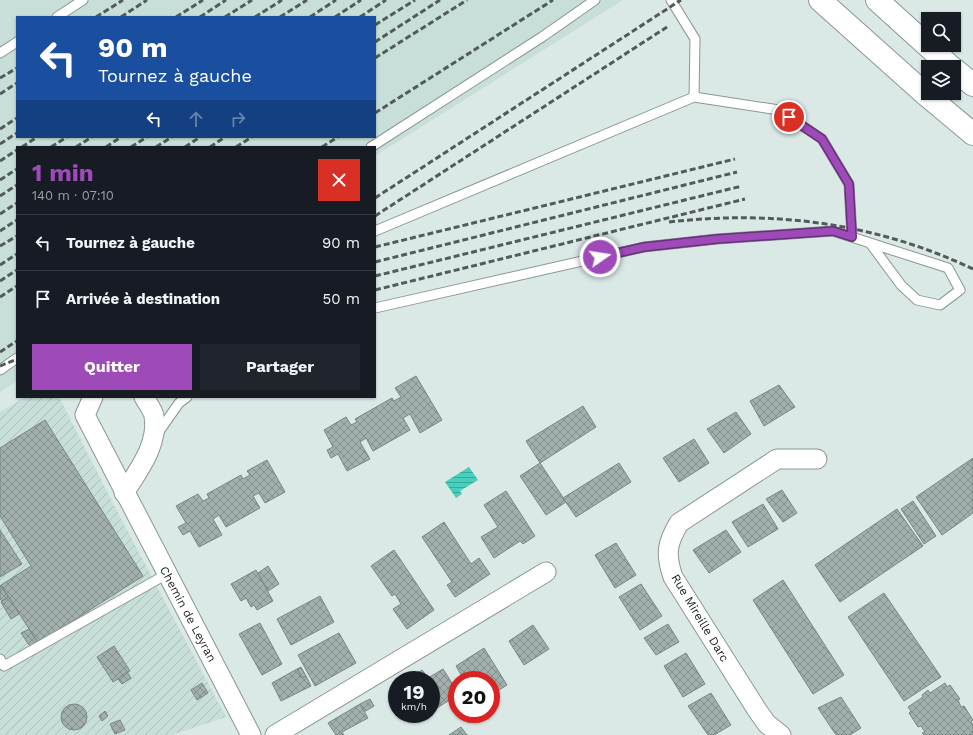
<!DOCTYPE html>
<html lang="fr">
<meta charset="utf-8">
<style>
:root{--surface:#171b24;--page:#20242c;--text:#f1f3f6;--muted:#9ea1a6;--line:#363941;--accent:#9f4ab9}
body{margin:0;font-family:"Work Sans",sans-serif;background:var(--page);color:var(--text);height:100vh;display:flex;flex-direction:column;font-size:15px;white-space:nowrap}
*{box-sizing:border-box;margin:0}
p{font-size:13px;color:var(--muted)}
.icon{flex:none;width:22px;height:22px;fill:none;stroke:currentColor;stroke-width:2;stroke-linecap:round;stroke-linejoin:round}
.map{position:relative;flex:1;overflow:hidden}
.drawer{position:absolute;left:16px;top:146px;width:360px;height:252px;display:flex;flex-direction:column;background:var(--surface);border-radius:0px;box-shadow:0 1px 3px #0004}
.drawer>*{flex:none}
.guide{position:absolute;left:16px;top:16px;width:360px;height:122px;border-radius:0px;box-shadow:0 1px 3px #0004;background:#1a4fa0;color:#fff;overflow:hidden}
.fabs{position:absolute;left:921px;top:12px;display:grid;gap:8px}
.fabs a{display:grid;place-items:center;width:40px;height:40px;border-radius:0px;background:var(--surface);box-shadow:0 1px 3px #0004;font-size:20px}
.speed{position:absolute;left:388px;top:671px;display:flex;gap:8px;font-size:20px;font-weight:700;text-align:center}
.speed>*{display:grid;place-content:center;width:52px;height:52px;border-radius:50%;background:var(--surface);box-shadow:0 1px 3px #0004;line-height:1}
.speed small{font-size:10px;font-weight:400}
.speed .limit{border:6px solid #d22;background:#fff;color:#111}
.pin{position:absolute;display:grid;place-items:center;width:34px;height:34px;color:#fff;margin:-17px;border:2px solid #fff;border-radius:50%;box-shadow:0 1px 4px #0007}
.me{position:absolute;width:44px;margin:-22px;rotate:77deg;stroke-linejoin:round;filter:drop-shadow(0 0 3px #0008)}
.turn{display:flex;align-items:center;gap:14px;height:84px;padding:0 16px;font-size:18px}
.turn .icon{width:52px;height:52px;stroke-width:2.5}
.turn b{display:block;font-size:28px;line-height:34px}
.lanes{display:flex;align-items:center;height:38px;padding:0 16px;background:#0003;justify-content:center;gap:20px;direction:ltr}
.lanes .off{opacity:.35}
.round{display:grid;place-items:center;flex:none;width:42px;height:42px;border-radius:0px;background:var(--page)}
.headline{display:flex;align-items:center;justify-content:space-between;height:68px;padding:0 16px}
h1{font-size:24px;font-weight:700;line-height:30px;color:var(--accent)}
.action{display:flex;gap:8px;margin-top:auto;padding:8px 16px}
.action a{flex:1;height:46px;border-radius:0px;background:var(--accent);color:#fff;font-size:16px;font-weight:700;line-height:46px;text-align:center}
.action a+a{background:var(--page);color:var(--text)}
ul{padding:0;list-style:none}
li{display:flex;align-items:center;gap:12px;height:56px;padding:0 16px;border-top:1px solid var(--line)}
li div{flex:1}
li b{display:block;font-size:15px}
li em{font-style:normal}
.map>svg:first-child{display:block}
.built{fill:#c7ded9;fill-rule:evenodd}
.industrial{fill:url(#industrial-furrows)}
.water{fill:url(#water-rules)}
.building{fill:url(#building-cross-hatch);stroke:#798683}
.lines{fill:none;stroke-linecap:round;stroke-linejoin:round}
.lane-casing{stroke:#8a9794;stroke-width:11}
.street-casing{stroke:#8a9794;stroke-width:21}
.highway-casing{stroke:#8a9794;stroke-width:24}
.lane{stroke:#fff;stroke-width:9}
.street{stroke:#fff;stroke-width:19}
.highway{stroke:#fff;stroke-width:22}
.rail{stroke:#525b59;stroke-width:3;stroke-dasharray:6 3;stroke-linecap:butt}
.route-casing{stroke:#673078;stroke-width:10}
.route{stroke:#9f4ab9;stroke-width:7}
.labels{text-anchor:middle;stroke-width:3;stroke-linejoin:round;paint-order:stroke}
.street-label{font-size:12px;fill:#222827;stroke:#fff}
</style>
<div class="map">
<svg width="973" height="735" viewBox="0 0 973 735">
<defs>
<pattern id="industrial-furrows" width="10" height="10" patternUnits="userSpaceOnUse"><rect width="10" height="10" fill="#c7ded9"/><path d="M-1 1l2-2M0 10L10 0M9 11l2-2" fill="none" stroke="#abbeba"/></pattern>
<pattern id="water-rules" width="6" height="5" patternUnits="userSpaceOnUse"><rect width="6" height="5" fill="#46cfbc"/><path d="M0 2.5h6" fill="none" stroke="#3aa899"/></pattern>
<pattern id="building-cross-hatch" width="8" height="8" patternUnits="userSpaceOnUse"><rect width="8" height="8" fill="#a2b0ad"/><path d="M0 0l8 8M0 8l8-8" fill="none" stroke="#848f8d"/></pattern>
</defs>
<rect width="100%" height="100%" fill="#dae9e6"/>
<path class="built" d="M0,0h623l-248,156v-9h-358v234l-17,11zM17,17h358v120h-358z"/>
<polygon class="industrial" points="26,397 59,397 118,513 226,717 172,735 0,735 0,412"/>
<polygon class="water" points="469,467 478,480 460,491 462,494 456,498 445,482"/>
<g class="building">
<polygon points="416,376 442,420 420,433 410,414 403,418 410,430 373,451 366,438 360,442 370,459 347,471 338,454 331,458 327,450 333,447 324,430 346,417 351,425 357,422 355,419 392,398 394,401 401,397 395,388"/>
<polygon points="779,385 795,407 764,426 750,401"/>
<polygon points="583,406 596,427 540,463 526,441"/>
<polygon points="736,412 751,434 724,453 707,429"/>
<polygon points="45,420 143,576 38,643 1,585 31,566 0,516 0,448"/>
<polygon points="694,439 709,463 679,482 663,458"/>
<polygon points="973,458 973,513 942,535 916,497"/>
<polygon points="267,460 285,492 265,503 259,493 253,496 260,508 226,527 219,515 213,519 222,535 199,547 190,531 183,535 178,527 186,523 176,506 198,494 203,501 209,498 207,494 241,475 243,479 250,475 247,471"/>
<polygon points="540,463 566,502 546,515 520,476"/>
<polygon points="619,463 631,482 576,517 563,498"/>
<polygon points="782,490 797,513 783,522 766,499"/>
<polygon points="506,491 535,536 523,544 520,541 494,558 481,537 498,527 484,505"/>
<polygon points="913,501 936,536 924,544 901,509"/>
<polygon points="763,504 778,529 748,547 732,522"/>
<polygon points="897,509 923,546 840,602 815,565"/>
<polygon points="444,522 471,564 479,558 490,574 455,597 447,585 452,582 422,537"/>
<polygon points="0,530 22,564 0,577"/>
<polygon points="726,530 741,552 709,573 693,550"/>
<polygon points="616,543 636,575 615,588 595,555"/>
<polygon points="394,550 434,610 407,629 393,609 401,604 395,594 392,596 371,566"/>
<polygon points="268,566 279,584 268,591 258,573"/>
<polygon points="256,570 273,601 257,610 254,605 251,607 246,598 241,601 231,584"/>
<polygon points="783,580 844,675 813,694 753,600"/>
<polygon points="641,584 662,616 640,630 619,597"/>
<polygon points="0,585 8,597 2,601 0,599"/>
<polygon points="884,593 941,677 904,701 848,617"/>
<polygon points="320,596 334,622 291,645 277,619"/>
<polygon points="9,597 19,614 11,619 1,602"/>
<polygon points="260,623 282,664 262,675 239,634"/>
<polygon points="668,624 679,642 656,655 644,638"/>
<polygon points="533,625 549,649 524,665 509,641"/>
<polygon points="29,629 38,643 31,648 21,633"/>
<polygon points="339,633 356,663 315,686 298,655"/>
<polygon points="114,646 130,671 113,682 97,657"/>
<polygon points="484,648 507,685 491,695 491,680 464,680 456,666"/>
<polygon points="686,653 705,684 683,697 664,666"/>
<polygon points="301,667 306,676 302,678 297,669"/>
<polygon points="297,669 302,678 306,676 311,686 281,701 272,683"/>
<polygon points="443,669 457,691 457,695 431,712 431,680 407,680 422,670 428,678"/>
<polygon points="127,672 131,678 122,684 118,679"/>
<polygon points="202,683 208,693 197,700 191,690"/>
<polygon points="945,683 947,687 950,685 960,699 958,700 961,707 964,706 973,720 971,722 973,725 973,735 924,735 922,733 925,732 921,726 918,727 909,713 911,711 908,707 923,697 922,695 928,690 930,693"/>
<polygon points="711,693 731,725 714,735 708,735 688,706"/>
<polygon points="841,697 861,728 850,735 836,735 818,708"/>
<polygon points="370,699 374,706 364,712 360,704"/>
<polygon points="360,704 368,718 342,732 344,735 336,735 328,723"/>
<circle cx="74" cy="717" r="13"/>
<polygon points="105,711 108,716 102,721 99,716"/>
<polygon points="120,720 125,730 115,734 110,724"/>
<polygon points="461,727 467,735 449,735"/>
</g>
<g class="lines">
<g class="lane-casing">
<g id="lane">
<polyline points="671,0 695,39 694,97"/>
<polyline points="57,17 83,0"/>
<polyline points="0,53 17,42"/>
<polyline points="371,147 542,37 595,0"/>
<polyline points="375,231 694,97 779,110 822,139 849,184 852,237"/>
<polyline points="375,308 644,247 717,239 833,231 948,268 960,290 940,305 917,300 901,285 870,243"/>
<polyline points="0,370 17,358"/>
<polyline points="158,433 179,403 187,397"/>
<polyline points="0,659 4,666 167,574"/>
</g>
</g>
<g class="street-casing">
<g id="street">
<polyline points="93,397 85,415 251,735"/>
<path d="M124,493c14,-22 35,-49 30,-77 -1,-6 -7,-13 -10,-19"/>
<polyline points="275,735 546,572"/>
<path d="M781,735l-14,-11 -10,-14 -84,-133c-8,-23 -6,-34 6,-54l98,-64h40"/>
</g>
</g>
<g class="highway-casing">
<g id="highway">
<polyline points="820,0 924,93 973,134"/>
<polyline points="877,0 951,67"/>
<polyline points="954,69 973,85"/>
</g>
</g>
<use href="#lane" class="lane"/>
<use href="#street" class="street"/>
<use href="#highway" class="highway"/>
<g class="rail">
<polyline points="96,17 123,0"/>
<polyline points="121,17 147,0"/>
<polyline points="176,17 203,0"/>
<polyline points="200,17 226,0"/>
<polyline points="225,17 252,0"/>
<polyline points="255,17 282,0"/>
<polyline points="280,17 307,0"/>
<polyline points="310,17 336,0"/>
<polyline points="335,17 361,0"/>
<polyline points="360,17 386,0"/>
<polyline points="375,25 415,0"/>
<polyline points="375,42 440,0"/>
<polyline points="375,58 467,0"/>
<polyline points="0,78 17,68"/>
<polyline points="0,94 17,83"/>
<polyline points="375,113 553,0"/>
<polyline points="0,129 17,118"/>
<polyline points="0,144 17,133"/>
<polyline points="22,147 37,137"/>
<polyline points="51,147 67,137"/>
<polyline points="76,147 92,137"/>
<polyline points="106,147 121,137"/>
<polyline points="131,147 147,137"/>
<polyline points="156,147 172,137"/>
<polyline points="185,147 200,137"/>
<polyline points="210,147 225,137"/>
<polyline points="236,147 252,137"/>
<polyline points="322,147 338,137"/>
<polyline points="0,161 17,150"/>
<polyline points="0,180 17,169"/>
<polyline points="0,196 17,185"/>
<polyline points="375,198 681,0"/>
<polyline points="0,214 17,203"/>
<polyline points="375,216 667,27"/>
<path d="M669,222c106,-12 207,1 304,47"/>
<polyline points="0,231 17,220"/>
<polyline points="0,246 17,236"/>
<polyline points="375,247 735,159"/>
<polyline points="375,262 737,172"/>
<polyline points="0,265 17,254"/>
<polyline points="375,276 742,186"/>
<polyline points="0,281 17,270"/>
<polyline points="375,290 745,199"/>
<polyline points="0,297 17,286"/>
<polyline points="0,352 17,341"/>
<polyline points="0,366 17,359"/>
</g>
</g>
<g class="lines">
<g class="route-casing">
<polyline id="route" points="600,257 644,247 717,239 833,231 852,237 849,184 822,139 789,117"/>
</g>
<use href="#route" class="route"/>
</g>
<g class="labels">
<g class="street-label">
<text transform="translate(188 614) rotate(62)" y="4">Chemin de Leyran</text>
<text transform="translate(700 618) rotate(59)" y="4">Rue Mireille Darc</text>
</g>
</g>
</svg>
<div class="fabs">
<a><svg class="icon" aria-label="search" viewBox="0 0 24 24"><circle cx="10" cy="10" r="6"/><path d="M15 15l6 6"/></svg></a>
<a><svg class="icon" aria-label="layers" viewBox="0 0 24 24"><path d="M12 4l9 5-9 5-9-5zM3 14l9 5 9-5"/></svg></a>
</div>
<div class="speed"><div>19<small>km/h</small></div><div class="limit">20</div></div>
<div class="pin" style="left:789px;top:117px;background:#d93025"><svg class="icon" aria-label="arrive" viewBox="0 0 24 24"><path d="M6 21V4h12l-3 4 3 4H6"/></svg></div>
<svg class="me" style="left:600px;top:257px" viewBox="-20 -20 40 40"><circle r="17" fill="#9f4ab9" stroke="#fff" stroke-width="3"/><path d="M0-11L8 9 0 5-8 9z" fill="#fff"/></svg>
<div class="guide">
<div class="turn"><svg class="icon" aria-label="left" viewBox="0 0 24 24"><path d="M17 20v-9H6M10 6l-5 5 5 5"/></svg><div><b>90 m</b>Tournez à gauche</div></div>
<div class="lanes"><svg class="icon" aria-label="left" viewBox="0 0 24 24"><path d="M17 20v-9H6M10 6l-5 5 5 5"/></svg><svg class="icon off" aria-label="ahead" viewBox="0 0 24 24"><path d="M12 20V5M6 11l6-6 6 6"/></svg><svg class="icon off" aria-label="right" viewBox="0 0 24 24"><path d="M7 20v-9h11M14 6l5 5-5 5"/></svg></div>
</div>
<section class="drawer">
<div class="headline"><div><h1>1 min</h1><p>140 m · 07:10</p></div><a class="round" style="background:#d93025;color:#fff"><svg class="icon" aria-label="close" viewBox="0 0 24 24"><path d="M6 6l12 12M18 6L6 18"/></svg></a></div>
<ul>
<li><svg class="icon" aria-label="left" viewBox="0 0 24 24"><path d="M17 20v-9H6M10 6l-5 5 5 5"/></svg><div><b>Tournez à gauche</b></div><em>90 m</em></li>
<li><svg class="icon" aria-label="arrive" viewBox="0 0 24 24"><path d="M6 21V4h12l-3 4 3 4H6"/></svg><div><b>Arrivée à destination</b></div><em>50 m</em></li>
</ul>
<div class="action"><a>Quitter</a><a>Partager</a></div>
</section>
</div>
